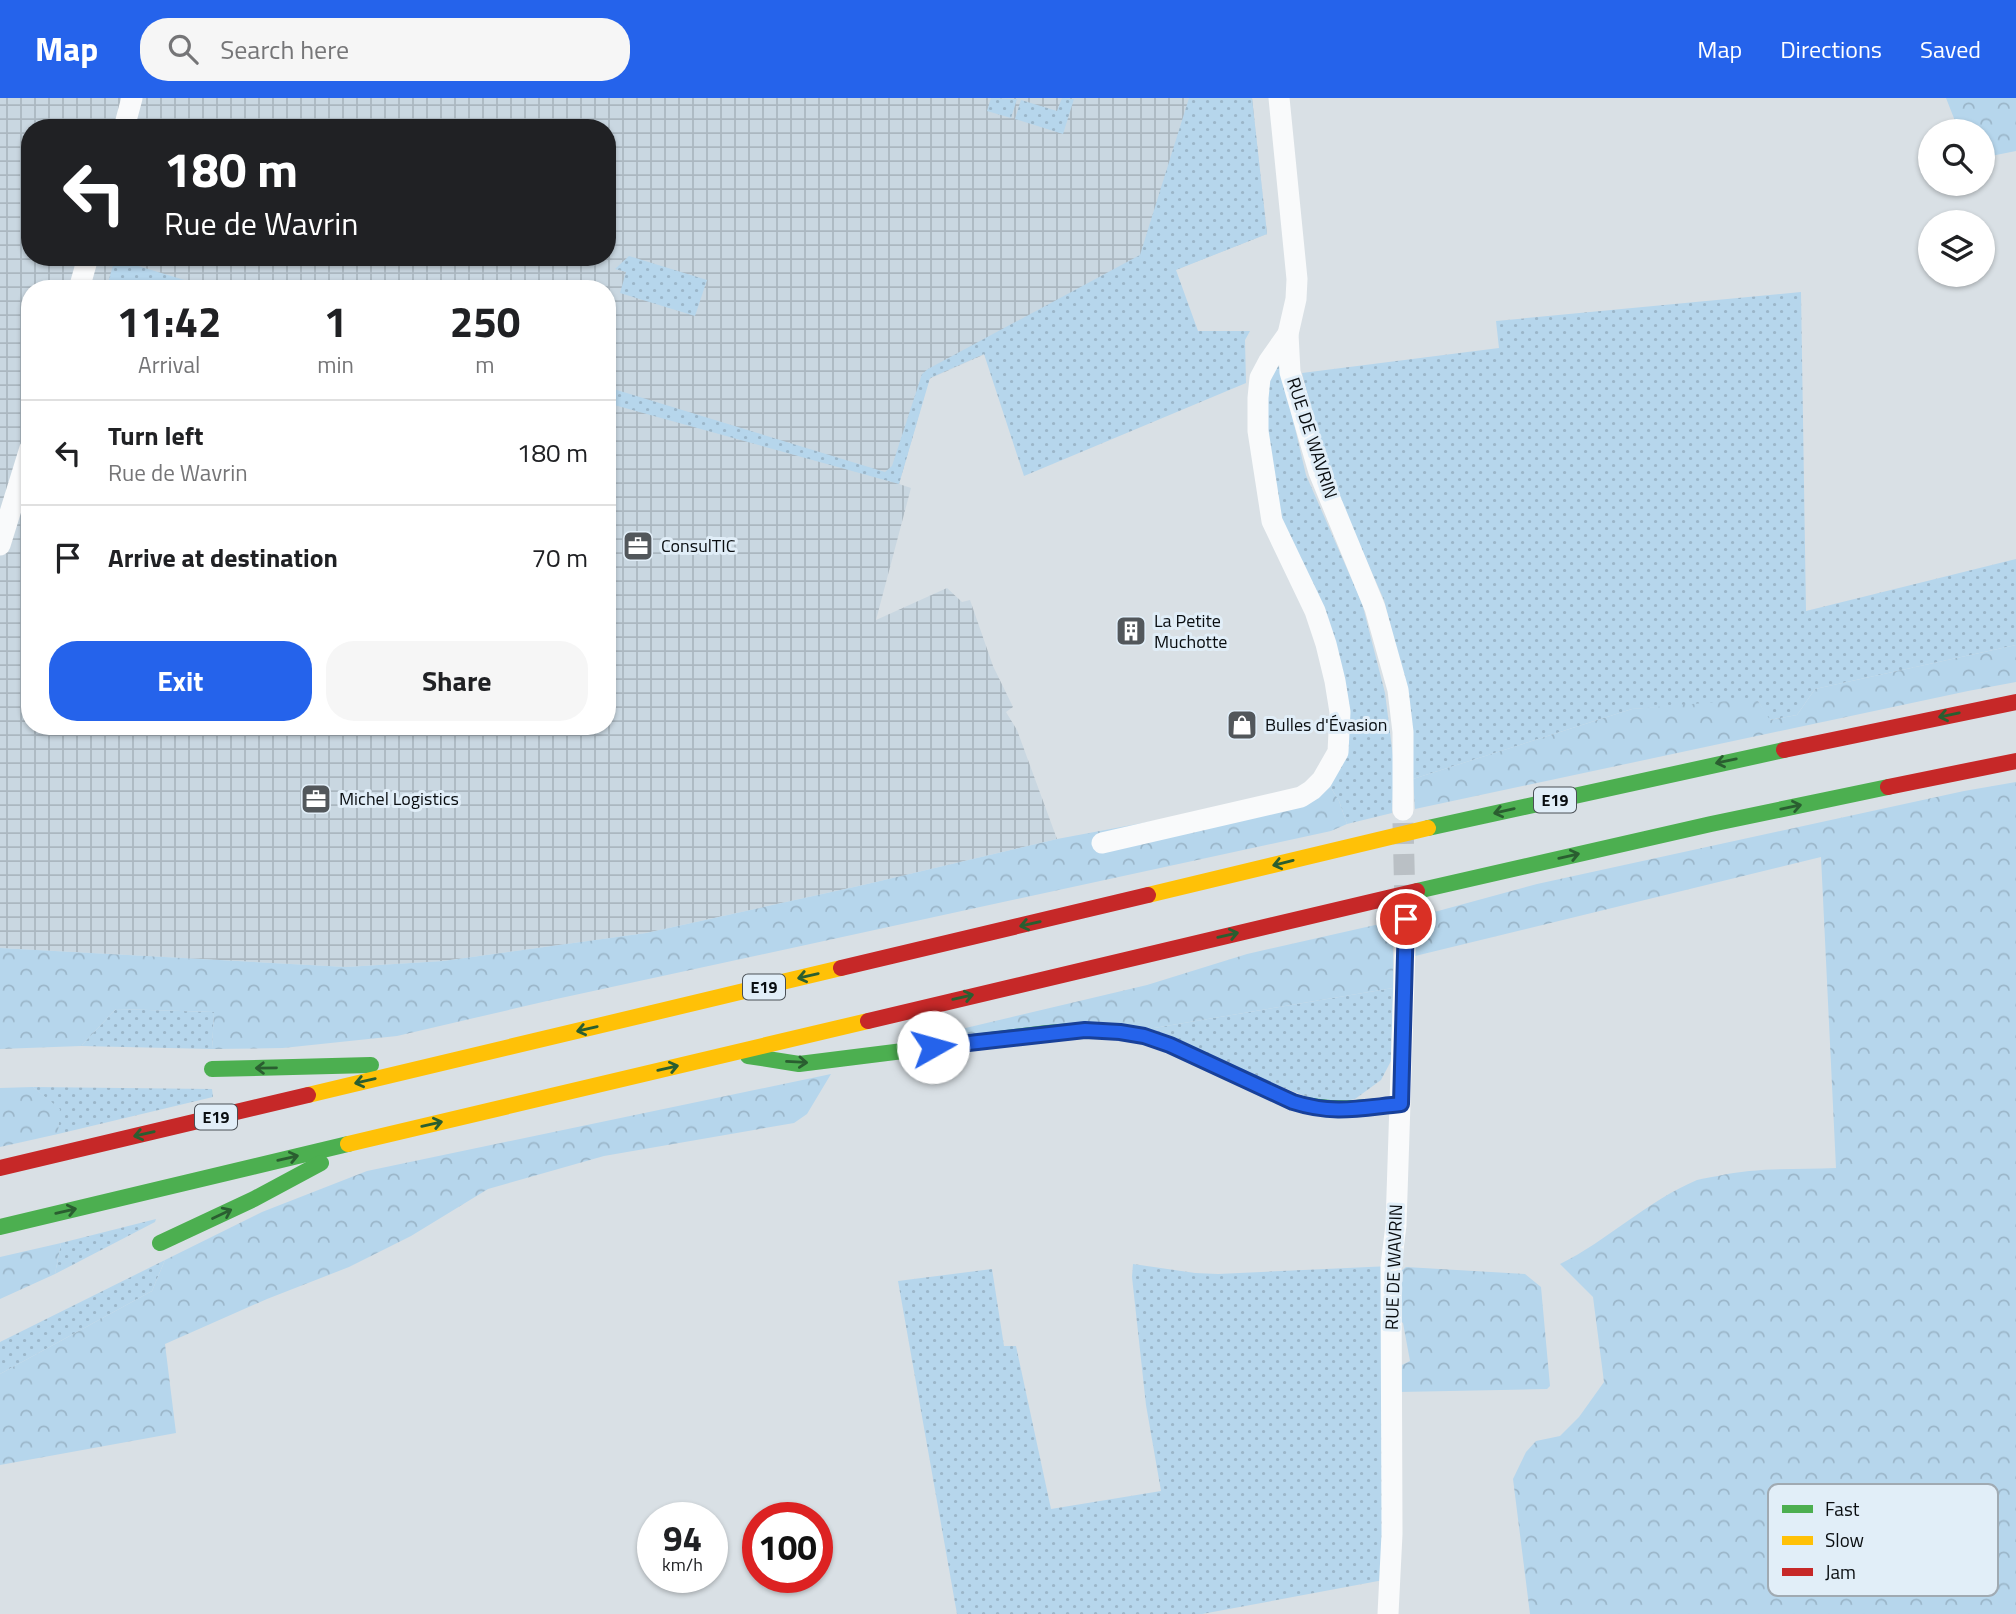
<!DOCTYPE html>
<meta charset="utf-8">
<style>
:root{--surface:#fff;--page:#f6f6f6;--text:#202124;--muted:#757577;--line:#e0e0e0;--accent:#2563eb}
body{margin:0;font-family:"Titillium Web",sans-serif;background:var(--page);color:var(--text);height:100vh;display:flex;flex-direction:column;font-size:26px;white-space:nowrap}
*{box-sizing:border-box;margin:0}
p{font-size:23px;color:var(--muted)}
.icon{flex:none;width:38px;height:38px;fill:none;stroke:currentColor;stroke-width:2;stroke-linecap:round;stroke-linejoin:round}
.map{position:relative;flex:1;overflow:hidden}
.side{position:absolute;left:21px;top:182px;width:595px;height:455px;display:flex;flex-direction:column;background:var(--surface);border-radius:28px;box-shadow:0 2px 5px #0004}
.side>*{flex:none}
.top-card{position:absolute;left:21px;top:21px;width:595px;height:147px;border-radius:28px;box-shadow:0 2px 5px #0004;background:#202124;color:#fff;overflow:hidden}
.controls{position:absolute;left:1918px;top:21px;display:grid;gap:14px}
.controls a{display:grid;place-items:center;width:77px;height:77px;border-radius:50%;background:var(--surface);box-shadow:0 2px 5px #0004;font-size:35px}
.speed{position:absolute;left:637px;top:1404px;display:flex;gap:14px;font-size:35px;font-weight:700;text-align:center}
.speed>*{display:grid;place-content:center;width:91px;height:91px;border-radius:50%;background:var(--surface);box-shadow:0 2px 5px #0004;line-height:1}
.speed small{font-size:18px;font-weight:400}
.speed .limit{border:10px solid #d22;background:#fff;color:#111}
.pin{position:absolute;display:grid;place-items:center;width:60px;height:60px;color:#fff;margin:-30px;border:4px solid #fff;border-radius:50%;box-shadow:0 2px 7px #0007}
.me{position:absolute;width:77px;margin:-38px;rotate:83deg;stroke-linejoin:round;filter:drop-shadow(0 0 5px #0008)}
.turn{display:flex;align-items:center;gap:24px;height:147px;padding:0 28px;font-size:32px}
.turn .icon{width:91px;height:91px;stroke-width:2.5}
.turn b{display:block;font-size:49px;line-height:60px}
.eta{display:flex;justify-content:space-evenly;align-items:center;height:119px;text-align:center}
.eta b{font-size:42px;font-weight:700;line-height:49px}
.button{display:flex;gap:14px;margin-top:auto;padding:14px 28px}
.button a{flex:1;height:80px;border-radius:28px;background:var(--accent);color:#fff;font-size:28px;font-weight:700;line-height:80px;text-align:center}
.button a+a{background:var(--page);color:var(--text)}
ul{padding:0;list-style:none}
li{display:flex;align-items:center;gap:21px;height:105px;padding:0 28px;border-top:2px solid var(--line)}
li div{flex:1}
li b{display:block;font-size:26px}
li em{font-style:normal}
header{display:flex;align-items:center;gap:42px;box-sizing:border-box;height:98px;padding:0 35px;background:var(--accent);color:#fff}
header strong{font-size:33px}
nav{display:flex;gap:38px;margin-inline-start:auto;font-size:24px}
.search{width:490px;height:63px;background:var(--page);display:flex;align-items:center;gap:18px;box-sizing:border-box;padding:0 24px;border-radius:28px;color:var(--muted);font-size:26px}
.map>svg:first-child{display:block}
.industrial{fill:url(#industrial-grid);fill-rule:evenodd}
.grass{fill:url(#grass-dots)}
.forest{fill:url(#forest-crowns)}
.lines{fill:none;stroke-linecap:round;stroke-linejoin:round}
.street-tunnel{stroke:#bac0c5;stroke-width:21;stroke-dasharray:21 10;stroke-linecap:butt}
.street{stroke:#f9fafb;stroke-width:21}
.fast{stroke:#4caf50;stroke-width:16}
.slow{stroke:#ffc107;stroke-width:16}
.jam{stroke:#c62828;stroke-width:16}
.oneway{stroke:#2a5e30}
.route-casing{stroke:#184099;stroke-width:18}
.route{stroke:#2563eb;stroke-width:12}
.labels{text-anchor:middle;stroke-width:6;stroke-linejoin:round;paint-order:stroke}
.shield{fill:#e1eef8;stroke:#4a5056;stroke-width:2}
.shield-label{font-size:16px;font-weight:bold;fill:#090d10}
.street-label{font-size:18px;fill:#090d10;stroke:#e1eef8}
.poi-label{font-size:18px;fill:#090d10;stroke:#e1eef8;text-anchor:start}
.key{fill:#e1eef8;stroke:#a0aab2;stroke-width:2}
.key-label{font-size:19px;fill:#090d10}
</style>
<header>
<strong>Map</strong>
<div class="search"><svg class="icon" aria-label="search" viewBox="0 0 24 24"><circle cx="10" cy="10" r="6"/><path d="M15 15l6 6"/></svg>Search here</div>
<nav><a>Map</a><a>Directions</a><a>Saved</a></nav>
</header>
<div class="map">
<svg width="2016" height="1516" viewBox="0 0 2016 1516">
<defs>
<pattern id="industrial-grid" width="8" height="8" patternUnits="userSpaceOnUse" patternTransform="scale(1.75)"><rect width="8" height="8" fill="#c9d7e1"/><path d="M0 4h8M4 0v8" fill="none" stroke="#abb7c0"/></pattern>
<pattern id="grass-dots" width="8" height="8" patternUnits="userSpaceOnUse" patternTransform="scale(1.75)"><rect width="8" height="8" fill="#b6d6ec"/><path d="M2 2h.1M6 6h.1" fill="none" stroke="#9bb6c9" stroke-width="1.8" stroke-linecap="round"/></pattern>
<pattern id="forest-crowns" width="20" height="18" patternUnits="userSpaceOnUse" patternTransform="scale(1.75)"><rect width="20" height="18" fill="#b6d6ec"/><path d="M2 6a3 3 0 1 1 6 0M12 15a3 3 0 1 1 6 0" fill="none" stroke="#9bb6c9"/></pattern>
</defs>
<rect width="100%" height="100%" fill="#d9e0e5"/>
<path class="industrial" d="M0,0h1252l15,136 -92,36 -246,109 -30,105 12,4 -35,132 71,-32 15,14 8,-2 23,66 20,41 -7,5 11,18 40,109 -194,46 -217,48 -203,28 -97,6 -346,-19zM30,30h577v129h-577zM30,191h577v437h-577z"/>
<g class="grass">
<polygon points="991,0 1017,1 1011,20 987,13"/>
<polygon points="1062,0 1074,1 1063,36 1015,21 1021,2 1057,13"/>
<polygon points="1189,0 1252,0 1267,136 1176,172 1198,233 1250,233 1245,242 1246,285 1024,378 984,256 930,280 899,386 607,305 607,289 885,374 892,368 922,276 928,271 1140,157"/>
<polygon points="629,158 707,182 695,218 620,195 626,174 615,171"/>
<polygon points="115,161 214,191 106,191"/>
<polygon points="1801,194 1806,513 2016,461 2016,547 1815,591 1797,617 1769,622 1758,603 1632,611 1413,681 1407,592 1384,502 1328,375 1302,275 1499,250 1496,223"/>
<polygon points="1275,265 1281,271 1306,377 1362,505 1385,595 1394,666 1392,715 1347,726 1339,703 1328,685 1346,640 1279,426 1264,302"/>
<polygon points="1393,890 1391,963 1381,982 1355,1001 1327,1007 1142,932"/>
<polygon points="116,911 214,914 212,951 81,948"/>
<polygon points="33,989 212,991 213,999 58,1036 59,1011"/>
<polygon points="156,1121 155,1124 55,1176 61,1145"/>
<polygon points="165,1162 152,1193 0,1276 0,1244"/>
<polygon points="1133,1166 1195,1175 1218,1176 1391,1168 1389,1481 1202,1516 957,1516 898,1183 992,1171 1004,1248 1016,1248 1051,1411 1161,1393 1146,1307 1132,1179"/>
</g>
<g class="forest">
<polygon points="1946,0 2016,0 2016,53 1991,58 1983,56 1983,33 1959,33"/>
<polygon points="2016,547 2016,584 1968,593 1415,711 1413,681 1632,611 1740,602 1758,603 1770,622 1797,617 1815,591"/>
<path d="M2016,684v832h-486l-17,-135 13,-27 10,-11 24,-5 19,-19 25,-35 -11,-85 -33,-33c47,-23 87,-63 137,-84 7,-2 15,-3 21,-4 40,-9 78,-6 118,-8l-15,-311 -410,100 5,-40 121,-33 427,-93z"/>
<polygon points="1328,685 1339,703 1347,726 1331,733 547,903 397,938 283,950 212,951 214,914 116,911 81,948 0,951 0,850 346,869 443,863 646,835 863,787 1057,741 1228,709"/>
<polygon points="1393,823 1393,890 1142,932 915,942 1147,887 1247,856"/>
<polygon points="831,976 807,1016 794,1025 604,1058 488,1091 411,1138 349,1169 267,1201 165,1246 176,1335 0,1367 0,1276 152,1193 165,1162 262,1114 367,1073"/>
<polygon points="33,989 60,1011 58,1036 0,1049 0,990"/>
<polygon points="61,1145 55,1176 0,1201 0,1159"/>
<polygon points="1406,1169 1525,1176 1541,1189 1550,1288 1547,1291 1399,1294 1402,1267 1410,1263 1403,1225 1396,1221 1396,1177"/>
</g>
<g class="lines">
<polyline class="street-tunnel" points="1403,725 1405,805"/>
<g class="street">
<polyline points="1279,0 1297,181 1296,201 1288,236 1290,274 1319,374 1375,510 1398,592 1403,634 1403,712"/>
<polyline points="124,30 132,0"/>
<polyline points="79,191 88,159"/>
<polyline points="0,447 30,350"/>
<polyline points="1102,745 1301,699 1312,692 1322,682 1338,654 1340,614 1335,583 1326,546 1315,513 1272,423 1258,333 1258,300 1260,280 1269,263 1288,236"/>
<polyline points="1388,1516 1392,1436 1391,1168 1396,1127 1406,821"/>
</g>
<g class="fast">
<polyline points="1428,730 1784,652"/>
<polyline points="1417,793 1711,726 1888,689"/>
<path d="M748,958l51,8 248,-31 38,-3 35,2 24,4 26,9 123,57c37,10 71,6 108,2"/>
<polyline points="212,971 371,967"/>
<polyline points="0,1129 348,1046"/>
<polyline points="160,1145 254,1101 321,1065"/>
</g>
<g class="slow">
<polyline points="1148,797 1428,730"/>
<polyline points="308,997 841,870"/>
<polyline points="348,1046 868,923"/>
</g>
<g class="jam">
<polyline points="1784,652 2016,604"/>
<polyline points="1888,689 2016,663"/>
<polyline points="841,870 1148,797"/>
<polyline points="868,923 1417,793"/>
<polyline points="0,1070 308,997"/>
</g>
</g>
<defs><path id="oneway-shaft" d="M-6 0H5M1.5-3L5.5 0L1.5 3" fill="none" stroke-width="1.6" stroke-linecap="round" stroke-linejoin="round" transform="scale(1.75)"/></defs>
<g class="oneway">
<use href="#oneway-shaft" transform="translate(1949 617) rotate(168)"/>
<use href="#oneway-shaft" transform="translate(1726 663) rotate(168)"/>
<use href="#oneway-shaft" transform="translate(1791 709) rotate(-12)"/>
<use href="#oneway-shaft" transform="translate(1504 713) rotate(167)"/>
<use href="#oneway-shaft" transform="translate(1569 758) rotate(-13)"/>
<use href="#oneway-shaft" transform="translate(1283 765) rotate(166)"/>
<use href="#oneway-shaft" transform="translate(1030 826) rotate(167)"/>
<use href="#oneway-shaft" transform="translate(1228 837) rotate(-13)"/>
<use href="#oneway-shaft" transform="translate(808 878) rotate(167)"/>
<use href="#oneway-shaft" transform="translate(963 899) rotate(-13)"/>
<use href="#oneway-shaft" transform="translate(587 931) rotate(167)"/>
<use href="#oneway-shaft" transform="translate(797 964) rotate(3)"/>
<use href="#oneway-shaft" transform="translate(266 970) rotate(179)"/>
<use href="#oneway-shaft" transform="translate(668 970) rotate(-13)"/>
<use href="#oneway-shaft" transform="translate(365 983) rotate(167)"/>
<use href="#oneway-shaft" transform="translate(432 1026) rotate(-13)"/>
<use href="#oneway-shaft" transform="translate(144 1036) rotate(167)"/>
<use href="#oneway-shaft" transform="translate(288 1060) rotate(-13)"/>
<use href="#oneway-shaft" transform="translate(66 1113) rotate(-13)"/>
<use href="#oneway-shaft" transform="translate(222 1116) rotate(-25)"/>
</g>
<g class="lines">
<g class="route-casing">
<path id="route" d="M933,949l152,-17 35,2 24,4 26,9 123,57c41,13 67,6 108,2l5,-185"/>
</g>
<use href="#route" class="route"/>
</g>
<defs>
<g id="office-square" transform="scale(1.575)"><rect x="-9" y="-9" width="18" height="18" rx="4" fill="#52575b" stroke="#e1eef8"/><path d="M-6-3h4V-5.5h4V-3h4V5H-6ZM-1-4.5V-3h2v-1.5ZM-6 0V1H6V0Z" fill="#fff"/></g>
<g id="building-square" transform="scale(1.575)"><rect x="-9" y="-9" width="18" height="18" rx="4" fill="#52575b" stroke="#e1eef8"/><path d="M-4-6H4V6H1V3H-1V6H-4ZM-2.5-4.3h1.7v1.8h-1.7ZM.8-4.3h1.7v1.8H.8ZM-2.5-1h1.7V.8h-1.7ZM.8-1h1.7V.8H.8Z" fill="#fff"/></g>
<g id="shop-square" transform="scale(1.575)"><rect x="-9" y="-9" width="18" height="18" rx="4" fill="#52575b" stroke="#e1eef8"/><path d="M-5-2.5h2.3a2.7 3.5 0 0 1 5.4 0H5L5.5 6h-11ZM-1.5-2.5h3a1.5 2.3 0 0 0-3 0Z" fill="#fff"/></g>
</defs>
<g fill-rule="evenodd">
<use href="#office-square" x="638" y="448"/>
<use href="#building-square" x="1131" y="533"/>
<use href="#shop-square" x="1242" y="627"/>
<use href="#office-square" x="316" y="701"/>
</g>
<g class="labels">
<g class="shield">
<rect x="1534" y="689.5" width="42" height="25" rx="5"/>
<rect x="743" y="876.5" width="42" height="25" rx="5"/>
<rect x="195" y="1006.5" width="42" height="25" rx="5"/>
</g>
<g class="shield-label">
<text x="1555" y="708">E19</text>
<text x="764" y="895">E19</text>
<text x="216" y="1025">E19</text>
</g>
<g class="street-label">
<text transform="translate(1312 340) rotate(72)" y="6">RUE DE WAVRIN</text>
<text transform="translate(1394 1169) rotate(-88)" y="6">RUE DE WAVRIN</text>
</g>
<g class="poi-label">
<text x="661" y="454">ConsulTIC</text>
<text x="1154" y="529">La Petite<tspan x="1154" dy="21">Muchotte</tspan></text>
<text x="1265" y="633">Bulles d'Évasion</text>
<text x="339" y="707">Michel Logistics</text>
</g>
</g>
<rect x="1768" y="1386" width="230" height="112" rx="10" class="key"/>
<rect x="1782" y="1407" width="31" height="8" fill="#4caf50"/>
<rect x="1782" y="1438" width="31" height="9" fill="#ffc107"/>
<rect x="1782" y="1470" width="31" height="8" fill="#c62828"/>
<g class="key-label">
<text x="1825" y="1418">Fast</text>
<text x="1825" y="1449">Slow</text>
<text x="1825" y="1481">Jam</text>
</g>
</svg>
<div class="controls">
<a><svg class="icon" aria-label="search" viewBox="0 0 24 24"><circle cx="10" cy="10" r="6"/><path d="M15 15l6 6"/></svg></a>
<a><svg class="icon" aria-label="layers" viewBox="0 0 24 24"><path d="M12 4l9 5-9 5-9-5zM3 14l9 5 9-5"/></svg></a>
</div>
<div class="speed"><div>94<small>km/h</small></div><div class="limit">100</div></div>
<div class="pin" style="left:1406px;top:821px;background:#d93025"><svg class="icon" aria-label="arrive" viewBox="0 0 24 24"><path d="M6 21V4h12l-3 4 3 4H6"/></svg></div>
<svg class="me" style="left:933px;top:949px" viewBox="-20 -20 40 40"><circle r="19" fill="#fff"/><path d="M0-13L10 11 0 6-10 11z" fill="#2563eb"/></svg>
<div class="top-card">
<div class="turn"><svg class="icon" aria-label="left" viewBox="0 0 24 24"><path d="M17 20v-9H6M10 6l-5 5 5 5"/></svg><div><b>180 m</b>Rue de Wavrin</div></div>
</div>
<section class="side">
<div class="eta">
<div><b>11:42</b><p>Arrival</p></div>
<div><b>1</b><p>min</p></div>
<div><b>250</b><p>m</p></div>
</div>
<ul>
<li><svg class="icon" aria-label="left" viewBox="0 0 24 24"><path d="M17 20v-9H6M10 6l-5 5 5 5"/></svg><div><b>Turn left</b><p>Rue de Wavrin</p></div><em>180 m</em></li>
<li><svg class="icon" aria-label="arrive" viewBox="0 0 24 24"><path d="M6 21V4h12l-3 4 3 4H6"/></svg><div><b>Arrive at destination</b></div><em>70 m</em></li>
</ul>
<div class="button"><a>Exit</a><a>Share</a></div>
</section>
</div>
